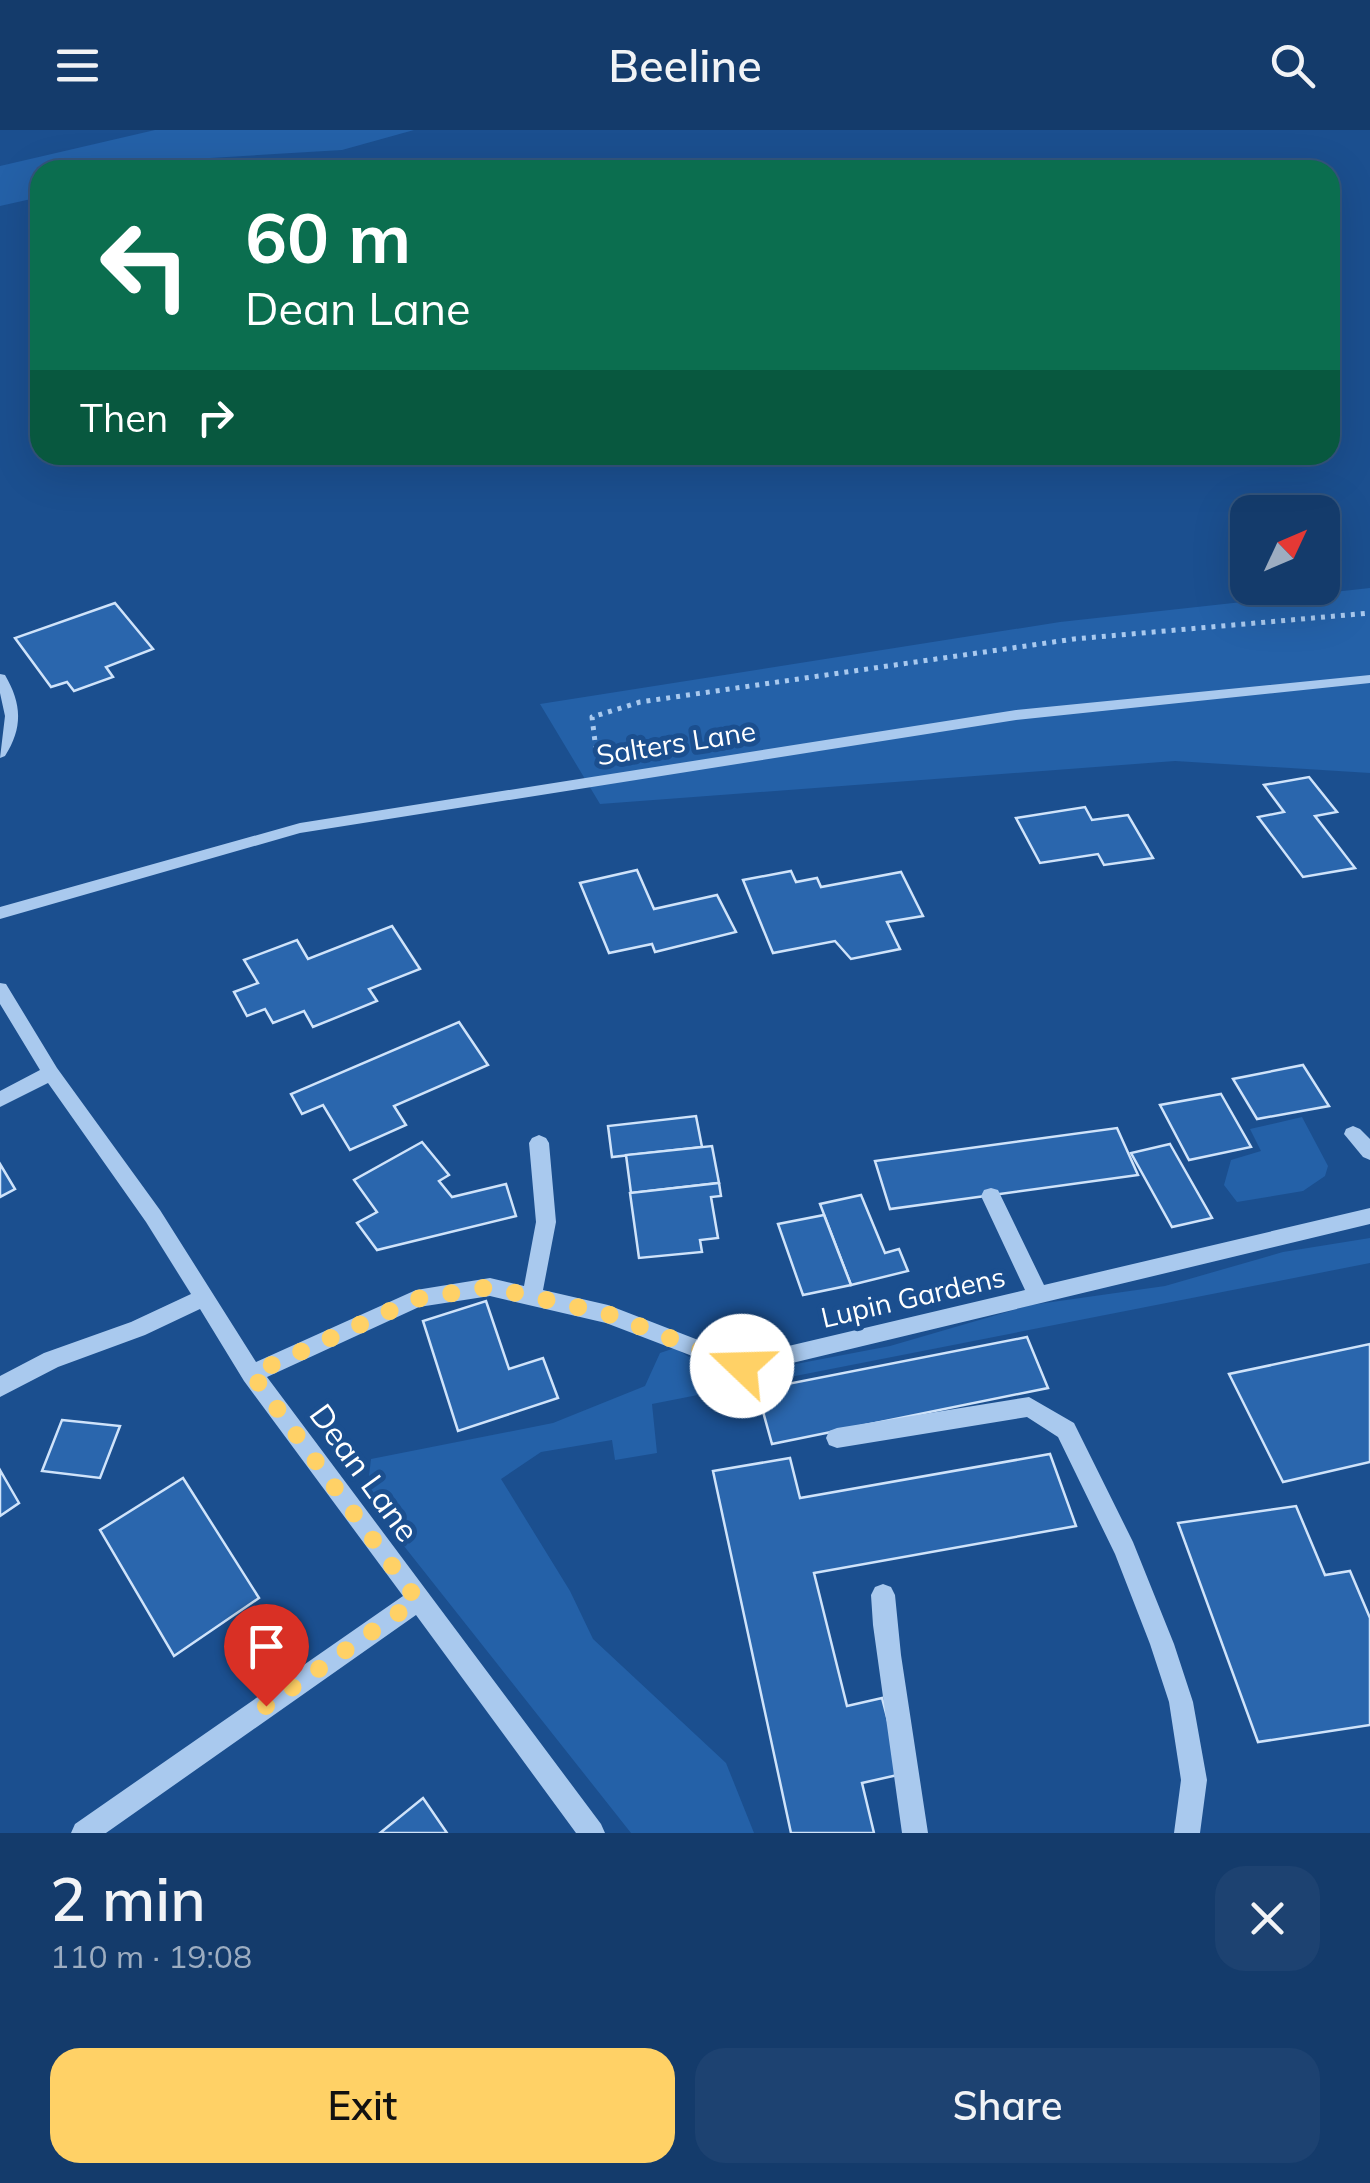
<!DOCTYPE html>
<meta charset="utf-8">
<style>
:root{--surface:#143b6b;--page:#1d4271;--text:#f1f3f6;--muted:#9dadc1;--line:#33557e;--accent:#ffd166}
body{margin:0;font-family:Mulish,sans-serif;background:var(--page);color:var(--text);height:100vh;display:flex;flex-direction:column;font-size:38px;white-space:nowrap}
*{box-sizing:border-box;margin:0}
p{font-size:32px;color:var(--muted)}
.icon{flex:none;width:55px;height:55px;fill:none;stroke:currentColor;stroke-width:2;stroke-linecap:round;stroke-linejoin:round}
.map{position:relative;height:1703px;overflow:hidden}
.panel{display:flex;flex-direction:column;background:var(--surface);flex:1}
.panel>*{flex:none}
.hud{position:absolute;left:30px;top:30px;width:1310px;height:305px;border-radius:30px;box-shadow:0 10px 40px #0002,0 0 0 2px var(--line);background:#0b6e4f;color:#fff;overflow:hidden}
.needle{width:65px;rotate:46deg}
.controls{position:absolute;left:1230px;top:365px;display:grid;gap:20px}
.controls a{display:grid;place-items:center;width:110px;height:110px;border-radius:20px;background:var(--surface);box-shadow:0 10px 40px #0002,0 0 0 2px var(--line);font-size:50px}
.pin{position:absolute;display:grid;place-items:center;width:85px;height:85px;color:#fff;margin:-102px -42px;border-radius:50% 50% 50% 0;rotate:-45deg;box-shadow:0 0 10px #0007}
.pin .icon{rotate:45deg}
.me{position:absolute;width:110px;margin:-55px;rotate:291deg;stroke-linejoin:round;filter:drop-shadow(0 0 8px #0008)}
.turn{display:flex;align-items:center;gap:35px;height:210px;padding:0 50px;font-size:45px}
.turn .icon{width:130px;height:130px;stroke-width:2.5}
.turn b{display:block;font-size:70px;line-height:85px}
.then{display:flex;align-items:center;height:95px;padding:0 50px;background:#0003;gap:20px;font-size:38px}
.round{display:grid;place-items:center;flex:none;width:105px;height:105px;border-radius:30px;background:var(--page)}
.overview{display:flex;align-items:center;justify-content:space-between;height:170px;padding:0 50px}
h1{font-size:60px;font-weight:600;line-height:75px}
.action{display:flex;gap:20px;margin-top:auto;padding:20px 50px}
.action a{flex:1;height:115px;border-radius:30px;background:var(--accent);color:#111;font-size:40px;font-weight:600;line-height:115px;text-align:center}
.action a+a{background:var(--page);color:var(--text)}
header{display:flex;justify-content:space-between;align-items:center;height:130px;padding:0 50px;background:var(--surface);font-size:45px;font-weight:600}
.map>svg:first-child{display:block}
.green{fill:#2461a8}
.building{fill:#2a66ad;stroke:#cfe3fa;stroke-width:2.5}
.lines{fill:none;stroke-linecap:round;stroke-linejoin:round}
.path{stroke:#a9c9ee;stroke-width:5;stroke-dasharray:4 6;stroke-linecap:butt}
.minor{fill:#a9c9ee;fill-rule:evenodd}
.route{stroke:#ffd166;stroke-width:18;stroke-dasharray:0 32.4}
.labels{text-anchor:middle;stroke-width:10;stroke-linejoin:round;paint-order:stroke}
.street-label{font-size:28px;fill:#fff;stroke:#1b4f8f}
.near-street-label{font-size:32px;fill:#fff;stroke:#1b4f8f}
</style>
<header><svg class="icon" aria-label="menu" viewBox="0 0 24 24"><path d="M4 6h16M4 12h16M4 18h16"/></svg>Beeline<svg class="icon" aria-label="search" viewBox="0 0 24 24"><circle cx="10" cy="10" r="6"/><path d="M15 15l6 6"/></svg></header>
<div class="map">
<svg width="1370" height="1703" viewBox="0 0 1370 1703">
<rect width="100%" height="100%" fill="#1b4f8f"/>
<g class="green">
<polygon points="155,0 414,0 342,20 210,28 159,40 40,40 40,67 0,76 0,36"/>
<polygon points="1370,458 1370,643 1175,631 600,674 540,574 1060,492"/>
<polygon points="1302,987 1328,1036 1325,1046 1303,1061 1237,1072 1224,1055 1231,1030 1261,1021 1250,999"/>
<polygon points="1370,1108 1370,1133 652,1274 657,1323 615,1330 612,1310 541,1322 501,1349 570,1461 593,1509 726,1633 754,1703 631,1703 400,1411 367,1364 371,1329 553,1293 645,1256 660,1223 675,1218 692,1229 728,1242 759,1241 890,1216 1031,1175 1165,1156 1283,1122"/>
</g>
<g class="building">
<polygon points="115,473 153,519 106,537 113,547 74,561 67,552 51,557 15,508"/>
<polygon points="1309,647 1337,682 1315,686 1355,738 1303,747 1258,687 1284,682 1264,655"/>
<polygon points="1085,677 1092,690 1128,685 1153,728 1104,735 1098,724 1040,733 1016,688"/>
<polygon points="637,740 654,779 717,765 736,802 655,822 652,814 609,823 580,753"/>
<polygon points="791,741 796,752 817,748 821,757 901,742 923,786 887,792 900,819 851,829 835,811 773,823 743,750"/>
<polygon points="392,796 420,839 369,859 377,871 313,897 304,881 273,893 265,879 247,886 234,862 258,853 244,830 297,810 308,829"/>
<polygon points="459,892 488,935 394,976 406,995 350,1020 323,975 302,984 291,964"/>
<polygon points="1303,935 1329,976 1257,989 1233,949"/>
<polygon points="1221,964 1251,1017 1189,1030 1160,975"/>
<polygon points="696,986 702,1017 612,1027 608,996"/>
<polygon points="1117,998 1138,1045 890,1079 875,1031"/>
<polygon points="422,1012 449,1045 439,1051 452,1067 506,1054 516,1086 377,1120 357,1093 377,1082 354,1050"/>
<polygon points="1170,1014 1212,1088 1172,1097 1131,1023"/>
<polygon points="712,1016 719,1053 631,1063 626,1025"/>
<polygon points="0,1034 15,1059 0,1067"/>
<polygon points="719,1053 721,1066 711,1067 718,1108 700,1110 702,1122 639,1128 630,1063"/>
<polygon points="861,1065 885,1123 899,1119 908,1141 851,1155 820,1074"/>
<polygon points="824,1085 851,1155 803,1165 778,1094"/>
<polygon points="486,1171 509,1239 543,1228 558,1268 458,1301 423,1191"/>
<polygon points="1027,1207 1048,1258 772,1314 757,1260"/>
<polygon points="1370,1214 1370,1332 1283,1352 1229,1244"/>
<polygon points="62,1290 120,1296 100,1348 42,1341"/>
<polygon points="1050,1324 1076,1396 814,1443 847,1576 882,1568 902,1644 862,1653 874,1703 791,1703 713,1341 790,1328 800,1368"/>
<polygon points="0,1340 19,1373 0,1386"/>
<polygon points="183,1348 259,1468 174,1526 100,1400"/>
<polygon points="1296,1376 1325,1445 1350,1441 1370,1488 1370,1595 1258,1612 1178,1393"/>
<polygon points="423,1668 447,1703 380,1703"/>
</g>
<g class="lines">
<polyline class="path" points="596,620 592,587 640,572 1074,509 1370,483"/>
<g class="minor">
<path d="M0,544l5,1c17,29 18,53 0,81l-5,2 5,-42 -5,-23z"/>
<polygon points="1370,545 1370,553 1016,590 300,703 0,789 0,777 300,693 1016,580"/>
<polygon points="0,853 6,854 57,938 160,1080 256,1232 416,1160 490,1148 524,1156 536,1092 529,1013 532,1008 539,1005 546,1008 549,1013 556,1092 543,1160 608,1175 742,1227 1025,1160 981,1066 984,1060 991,1058 998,1060 1044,1155 1370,1078 1370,1094 742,1245 606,1193 490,1166 419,1177 267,1247 601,1694 605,1703 576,1703 416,1485 106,1703 71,1703 75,1694 403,1466 244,1251 200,1179 145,1205 58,1237 0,1267 0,1246 44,1223 131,1192 191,1164 146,1092 48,953 0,977 0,961 40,940 0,874"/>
<polygon points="1353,996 1360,999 1370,1009 1370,1030 1363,1027 1344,1004 1346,999"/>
<polygon points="1029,1267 1074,1293 1133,1412 1174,1514 1193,1572 1207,1650 1200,1703 1174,1703 1181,1650 1169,1572 1150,1514 1115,1424 1058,1307 1027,1287 837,1318 829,1315 826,1308 829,1301 837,1298"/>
<polygon points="883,1454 891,1457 895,1465 901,1525 928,1703 902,1703 873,1495 871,1465 875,1457"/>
</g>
</g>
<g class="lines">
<polyline class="route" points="266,1576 417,1470 252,1244 416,1169 490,1157 608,1184 742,1236"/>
</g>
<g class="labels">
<g class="street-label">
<text transform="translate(676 613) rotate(-9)" y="10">Salters Lane</text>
<text transform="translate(913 1167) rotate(-13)" y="10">Lupin Gardens</text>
</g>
<g class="near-street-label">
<text transform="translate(364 1343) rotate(54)" y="11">Dean Lane</text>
</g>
</g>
</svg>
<div class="controls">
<a><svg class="needle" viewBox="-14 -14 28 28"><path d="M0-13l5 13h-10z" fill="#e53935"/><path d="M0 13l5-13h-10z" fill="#9dadc1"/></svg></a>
</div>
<div class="pin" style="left:266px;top:1576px;background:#d93025"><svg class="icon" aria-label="arrive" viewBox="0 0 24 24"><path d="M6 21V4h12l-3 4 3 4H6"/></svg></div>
<svg class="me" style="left:742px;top:1236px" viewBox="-20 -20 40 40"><circle r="19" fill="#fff"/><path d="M0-13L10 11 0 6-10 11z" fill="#ffd166"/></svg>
<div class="hud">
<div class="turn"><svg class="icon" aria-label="left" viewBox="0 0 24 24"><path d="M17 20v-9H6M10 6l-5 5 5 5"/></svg><div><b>60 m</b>Dean Lane</div></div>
<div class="then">Then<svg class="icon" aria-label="right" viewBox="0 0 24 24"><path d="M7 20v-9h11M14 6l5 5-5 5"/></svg></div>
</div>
</div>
<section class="panel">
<div class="overview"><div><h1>2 min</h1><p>110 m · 19:08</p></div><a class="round"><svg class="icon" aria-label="close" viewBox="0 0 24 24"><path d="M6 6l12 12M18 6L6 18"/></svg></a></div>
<div class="action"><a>Exit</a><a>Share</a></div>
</section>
